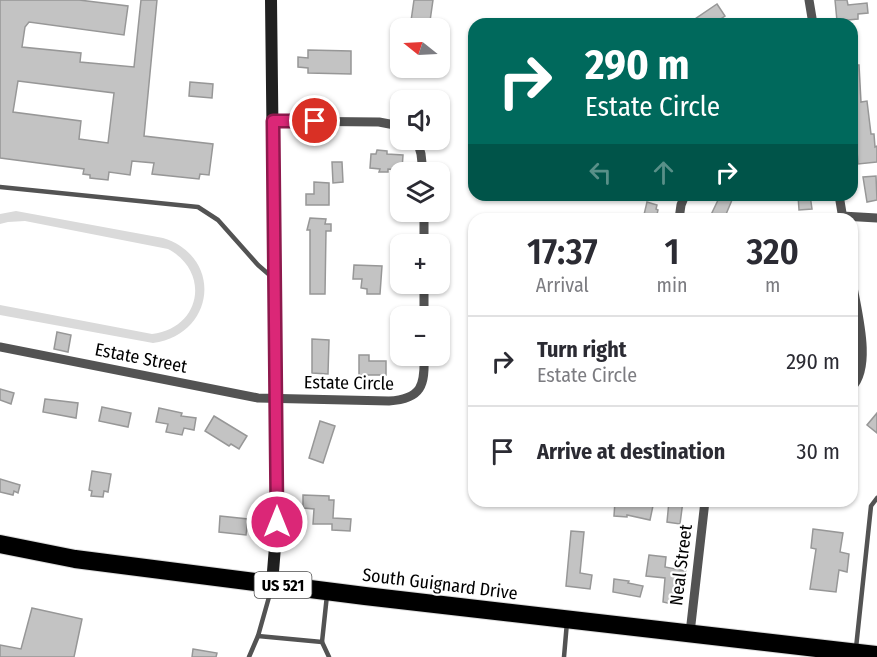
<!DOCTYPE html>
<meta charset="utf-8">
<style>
:root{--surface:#fff;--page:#f2f2f3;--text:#2b2b33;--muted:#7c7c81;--line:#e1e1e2}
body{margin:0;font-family:"Fira Sans Condensed",sans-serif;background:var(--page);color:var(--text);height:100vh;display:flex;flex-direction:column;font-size:22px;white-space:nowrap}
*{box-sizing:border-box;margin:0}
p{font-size:20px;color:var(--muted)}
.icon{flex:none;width:33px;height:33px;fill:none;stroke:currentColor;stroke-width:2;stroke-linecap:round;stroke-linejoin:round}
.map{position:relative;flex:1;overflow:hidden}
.details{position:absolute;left:468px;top:213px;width:390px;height:294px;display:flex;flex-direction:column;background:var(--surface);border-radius:18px;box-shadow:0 2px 4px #0004}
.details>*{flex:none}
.top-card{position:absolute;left:468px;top:18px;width:390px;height:183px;border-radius:18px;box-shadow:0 2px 4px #0004;background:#00695c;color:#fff;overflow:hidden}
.needle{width:39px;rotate:288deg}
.buttons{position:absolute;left:390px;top:18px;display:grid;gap:12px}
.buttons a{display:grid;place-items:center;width:60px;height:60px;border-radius:12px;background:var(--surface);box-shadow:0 2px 4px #0004;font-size:30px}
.pin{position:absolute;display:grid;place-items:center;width:51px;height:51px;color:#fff;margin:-26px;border:3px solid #fff;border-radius:50%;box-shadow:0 2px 6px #0007}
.me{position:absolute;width:66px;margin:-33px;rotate:0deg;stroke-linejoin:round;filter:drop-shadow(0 0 4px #0008)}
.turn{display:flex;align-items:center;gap:21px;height:126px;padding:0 18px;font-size:27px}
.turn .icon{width:78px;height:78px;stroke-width:2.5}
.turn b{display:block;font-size:42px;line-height:51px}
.lanes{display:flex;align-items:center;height:57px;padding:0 18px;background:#0003;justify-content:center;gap:30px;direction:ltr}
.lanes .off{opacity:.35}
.eta{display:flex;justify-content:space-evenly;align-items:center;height:102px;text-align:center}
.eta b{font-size:36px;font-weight:600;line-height:42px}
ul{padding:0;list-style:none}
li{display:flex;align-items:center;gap:18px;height:90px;padding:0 18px;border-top:2px solid var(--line)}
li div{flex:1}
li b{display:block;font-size:22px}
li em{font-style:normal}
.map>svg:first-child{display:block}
.green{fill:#dadada}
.building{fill:#c3c3c3;stroke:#979797;stroke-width:1.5;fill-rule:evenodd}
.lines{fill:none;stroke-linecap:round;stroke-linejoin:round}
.highway-casing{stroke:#dbdbdb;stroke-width:20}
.lane{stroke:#535353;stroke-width:4.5}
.street{stroke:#535353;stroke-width:9}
.secondary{stroke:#202020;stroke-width:12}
.highway{stroke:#000;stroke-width:18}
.route-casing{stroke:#8e194d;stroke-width:15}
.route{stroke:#db2777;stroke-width:10}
.labels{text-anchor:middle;stroke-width:4.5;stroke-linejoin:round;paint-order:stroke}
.shield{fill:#fff;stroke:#4c4c4c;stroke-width:1.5}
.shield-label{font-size:16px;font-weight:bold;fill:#000}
.street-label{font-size:18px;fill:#000;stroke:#fff}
</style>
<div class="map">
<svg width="877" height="657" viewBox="0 0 877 657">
<rect width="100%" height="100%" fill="#fff"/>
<path class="green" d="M16,211l147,27c61,19 52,97 -10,105l-153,-28v-10l152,29c49,-6 59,-62 16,-85l-143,-28 -17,1 -8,2v-10z"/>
<g class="building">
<path d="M0,0h79l49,6 -4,29 -95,-13 -4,5 -3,20 59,6 -1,9 54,5 7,-67h16l-13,136 69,8 -4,31 -9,-1 -1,5 -47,-5 2,-11 -22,-2 -2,14 -21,-3 -1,8 -18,-2v-3l-7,-1 1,-5 -84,-11zM18,81l96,12 -6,50 -29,-4 2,-18 -68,-9z"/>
<polygon points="414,0 433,0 429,28 410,28"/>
<polygon points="835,0 847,0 848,5 867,3 868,13 858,14 858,19 837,21"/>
<polygon points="717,4 725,16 713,24 699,24 695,19"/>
<polygon points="308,50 351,51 351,74 308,73 308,68 298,67 298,57 308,58"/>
<polygon points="852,65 859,65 861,102 867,101 871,134 874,134 875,147 877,146 877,162 858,164 856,136 857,136 852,92"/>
<polygon points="190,82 213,84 212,98 189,96"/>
<polygon points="377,150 387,151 387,154 403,155 402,170 388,169 388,172 379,172 380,169 370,168 371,154 376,154"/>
<polygon points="332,162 342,162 343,182 333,183"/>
<polygon points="876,176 877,200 867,202 863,177"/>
<polygon points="314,182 329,183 329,205 306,205 306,194 314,194"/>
<polygon points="798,195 810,195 812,209 799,210"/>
<polygon points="720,196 732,200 724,219 709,219"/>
<polygon points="647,202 657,205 656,209 658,210 656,219 643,219"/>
<polygon points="310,218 326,219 325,224 331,224 331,231 326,231 325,294 310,294 310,230 307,230"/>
<polygon points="354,265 382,266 380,294 367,294 367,289 361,288 362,279 353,279"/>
<polygon points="57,332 71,335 68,352 54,349"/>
<polygon points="312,339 329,340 328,374 312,373"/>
<polygon points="359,355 369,355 369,361 386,361 386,375 359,375"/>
<polygon points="0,389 14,393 11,404 0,400"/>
<polygon points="45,399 78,403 76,418 43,412"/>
<polygon points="102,407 131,413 128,427 99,421"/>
<polygon points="159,408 182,413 181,416 196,418 194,430 184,428 182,435 166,432 168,424 156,422"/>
<polygon points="877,413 877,433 867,425"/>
<polygon points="214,416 247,436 239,449 231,444 229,446 205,431"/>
<polygon points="320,421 335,426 323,463 309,458"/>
<polygon points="92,471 111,474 108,492 104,491 103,497 91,496 92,491 89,490"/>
<polygon points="0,479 20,485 18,493 14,491 13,495 0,492"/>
<polygon points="303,495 329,496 329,500 334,500 333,518 351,519 350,531 332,530 332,524 313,524 314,509 303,508"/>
<polygon points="615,501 654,501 650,520 627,515 627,517 614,516"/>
<polygon points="669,501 683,501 680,524 667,522"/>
<polygon points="220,516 248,519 246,535 219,532"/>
<polygon points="813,529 843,533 840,552 849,554 847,572 839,570 836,592 810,589 816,549 811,548"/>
<polygon points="571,531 584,532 580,573 592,575 590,589 566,586"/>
<polygon points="649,555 666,557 665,567 686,571 682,589 674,588 672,604 663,602 665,578 646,576"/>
<polygon points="614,579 629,581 628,583 643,586 640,597 613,592"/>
<polygon points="32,608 82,619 74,657 0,657 0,645 21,649"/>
<polygon points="193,649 217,653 216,657 192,657"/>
</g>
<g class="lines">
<g class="highway-casing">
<polyline id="highway" points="0,544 75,559 365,596 877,655"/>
</g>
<g class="lane">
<polyline points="0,187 198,207 218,220 258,265 273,278"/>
<polyline points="271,590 258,636 322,642 327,595"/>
<polyline points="322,642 329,657"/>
<polyline points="856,648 871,506 877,498"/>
<polyline points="249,657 258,636"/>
<polyline points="564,657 567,622"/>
</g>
<g class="street">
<polyline points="809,0 813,24"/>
<polyline points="273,121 379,122 400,126"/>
<polyline points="417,140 421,154 423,172"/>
<polyline points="839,195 843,219"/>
<polyline points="842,216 877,218"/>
<polyline points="679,219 681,205 685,195"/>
<polyline points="424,244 424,212"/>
<path d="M852,281c4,28 21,84 0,106"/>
<polyline points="424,284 424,316"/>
<path d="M0,347l258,51 131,3c33,-2 36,-16 35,-45"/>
<polyline points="690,633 705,501"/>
</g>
<polyline class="secondary" points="271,0 277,522 272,584"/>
<use href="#highway" class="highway"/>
</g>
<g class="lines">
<g class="route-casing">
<polyline id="route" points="277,522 273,121 315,121"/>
</g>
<use href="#route" class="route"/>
</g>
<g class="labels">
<rect class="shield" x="254.5" y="572" width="57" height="26" rx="4.5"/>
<g class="shield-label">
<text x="283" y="591">US 521</text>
</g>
<g class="street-label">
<text transform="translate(141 358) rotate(11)" y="6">Estate Street</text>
<text transform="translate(349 383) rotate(1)" y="6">Estate Circle</text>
<text transform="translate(681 565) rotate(-83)" y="6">Neal Street</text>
<text transform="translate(440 584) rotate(7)" y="6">South Guignard Drive</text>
</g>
</g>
</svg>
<div class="buttons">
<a><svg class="needle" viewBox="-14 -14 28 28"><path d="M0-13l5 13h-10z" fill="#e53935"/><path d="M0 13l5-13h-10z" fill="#7c7c81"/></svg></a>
<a><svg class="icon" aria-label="sound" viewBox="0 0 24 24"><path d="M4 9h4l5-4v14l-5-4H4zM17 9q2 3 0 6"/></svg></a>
<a><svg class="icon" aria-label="layers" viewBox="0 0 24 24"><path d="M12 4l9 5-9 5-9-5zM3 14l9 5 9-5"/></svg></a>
<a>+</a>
<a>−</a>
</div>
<div class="pin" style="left:315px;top:121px;background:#d93025"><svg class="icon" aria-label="arrive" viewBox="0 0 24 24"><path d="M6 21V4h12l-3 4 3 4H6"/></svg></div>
<svg class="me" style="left:277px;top:522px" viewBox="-20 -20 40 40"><circle r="17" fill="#db2777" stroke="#fff" stroke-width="3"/><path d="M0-11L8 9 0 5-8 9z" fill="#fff"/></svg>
<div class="top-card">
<div class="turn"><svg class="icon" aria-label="right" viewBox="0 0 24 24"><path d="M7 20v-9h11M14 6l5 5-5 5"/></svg><div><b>290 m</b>Estate Circle</div></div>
<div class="lanes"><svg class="icon off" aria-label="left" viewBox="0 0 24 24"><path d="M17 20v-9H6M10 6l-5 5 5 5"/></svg><svg class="icon off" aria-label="ahead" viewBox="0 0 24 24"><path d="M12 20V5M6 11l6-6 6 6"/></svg><svg class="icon" aria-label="right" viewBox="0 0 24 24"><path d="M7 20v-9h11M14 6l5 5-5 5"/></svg></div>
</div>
<section class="details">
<div class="eta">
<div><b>17:37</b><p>Arrival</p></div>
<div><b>1</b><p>min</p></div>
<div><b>320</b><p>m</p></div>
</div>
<ul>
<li><svg class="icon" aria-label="right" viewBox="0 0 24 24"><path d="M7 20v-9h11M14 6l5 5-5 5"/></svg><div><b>Turn right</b><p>Estate Circle</p></div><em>290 m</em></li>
<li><svg class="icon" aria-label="arrive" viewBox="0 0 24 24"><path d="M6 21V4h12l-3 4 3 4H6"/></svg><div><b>Arrive at destination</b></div><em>30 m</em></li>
</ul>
</section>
</div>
